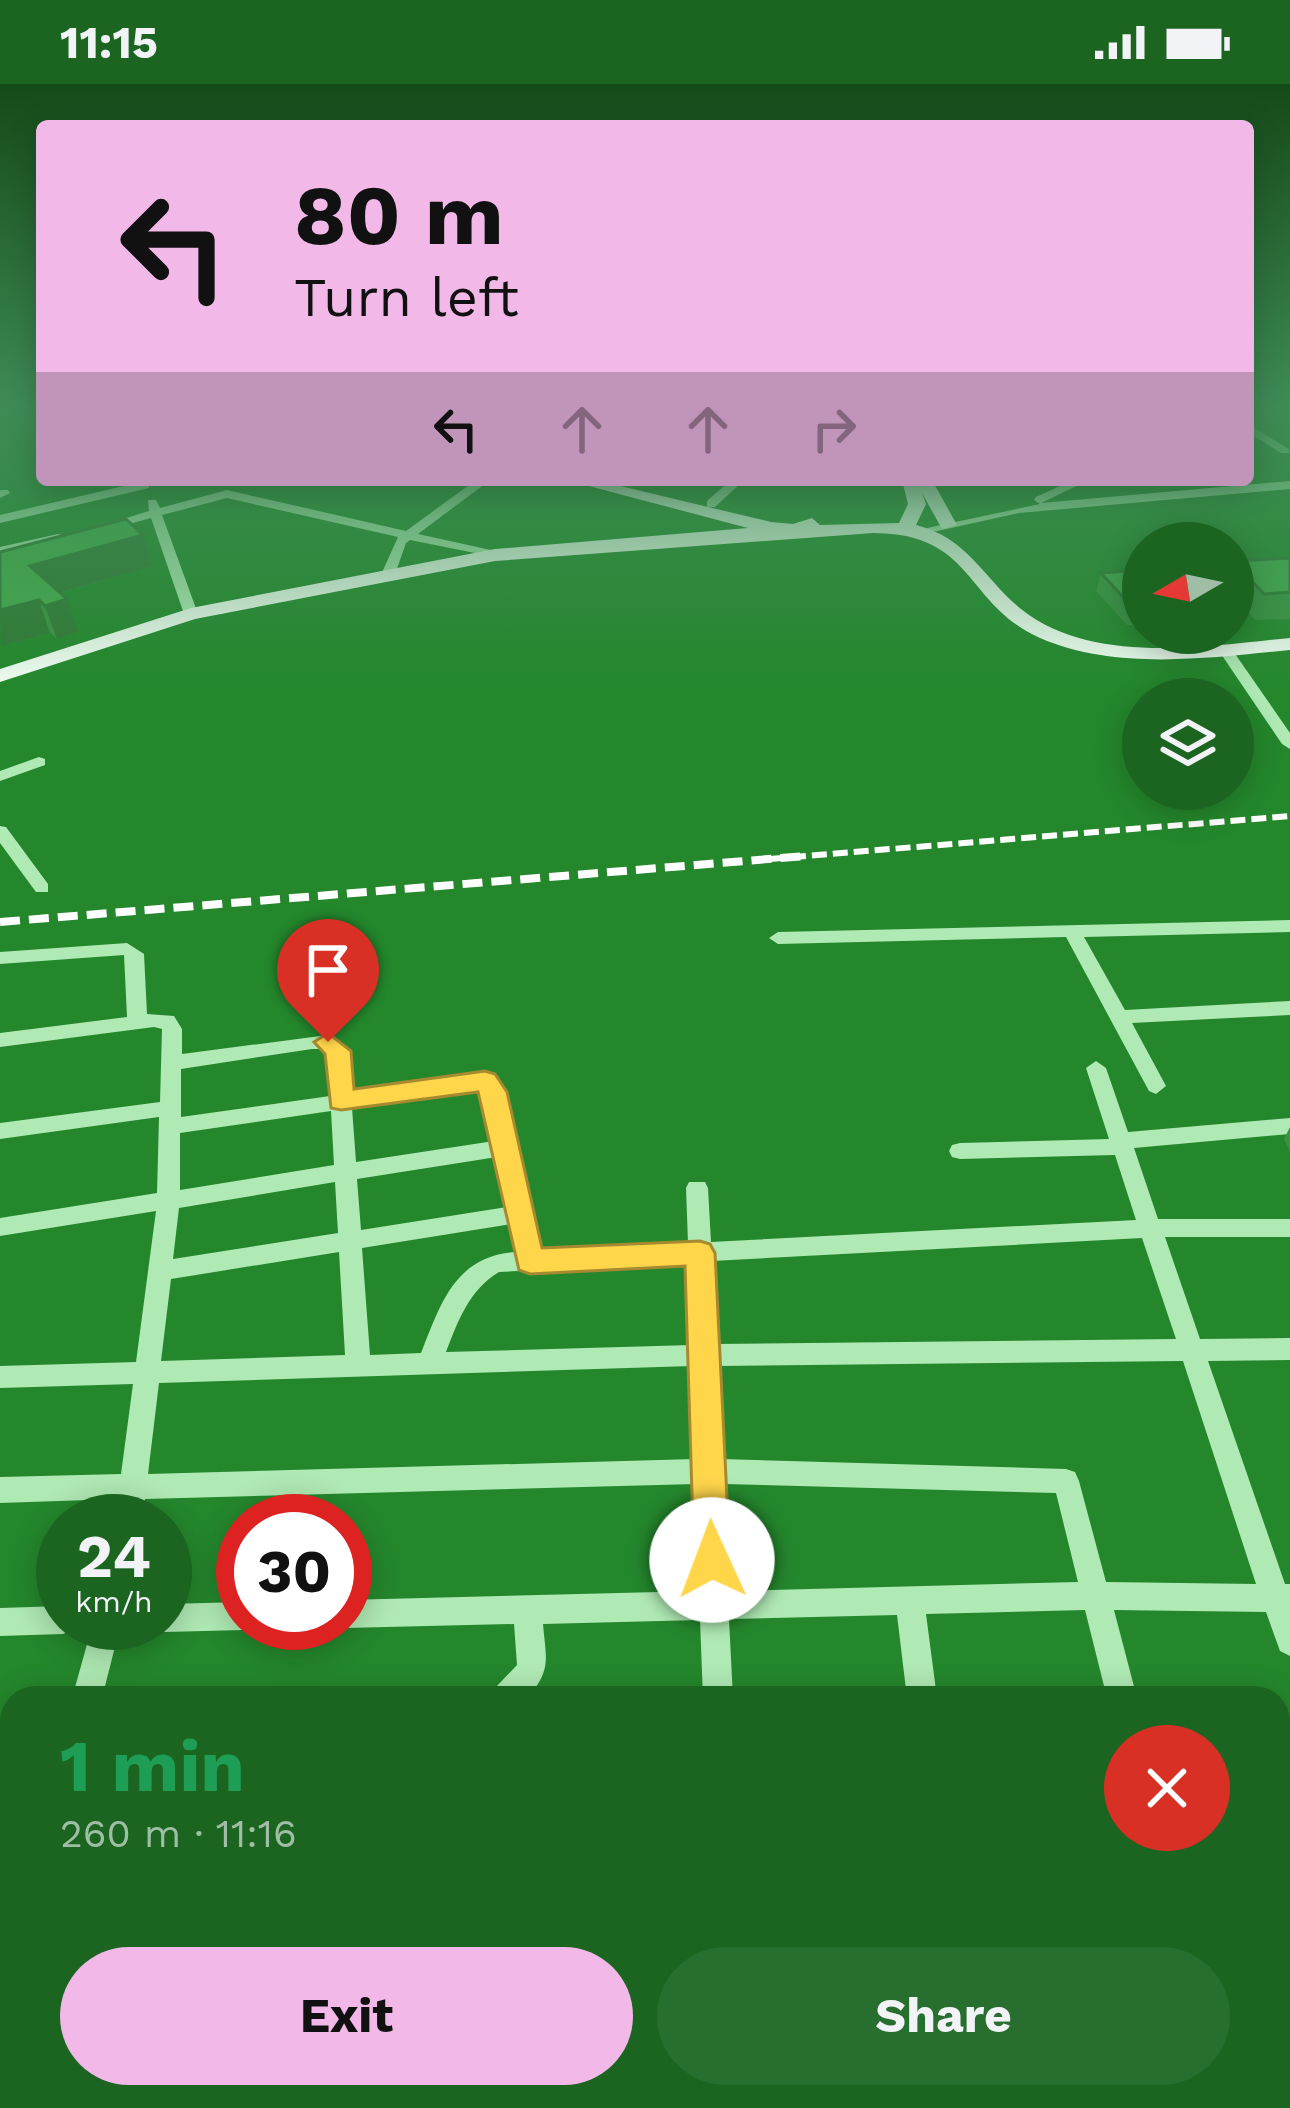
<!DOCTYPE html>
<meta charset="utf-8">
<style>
:root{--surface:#1b6521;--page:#286e2e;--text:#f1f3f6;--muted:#a0bda5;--accent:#f2b9e8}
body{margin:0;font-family:"Work Sans",sans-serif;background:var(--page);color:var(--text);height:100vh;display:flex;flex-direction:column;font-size:45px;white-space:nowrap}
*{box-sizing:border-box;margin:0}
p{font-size:39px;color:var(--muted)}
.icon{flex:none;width:66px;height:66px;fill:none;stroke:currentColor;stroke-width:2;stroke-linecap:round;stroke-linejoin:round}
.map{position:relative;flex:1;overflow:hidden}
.sheet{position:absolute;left:0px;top:1602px;width:1290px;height:423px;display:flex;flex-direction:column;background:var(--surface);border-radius:36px 36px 0 0;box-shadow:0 6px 30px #0003}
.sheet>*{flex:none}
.hud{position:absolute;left:36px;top:36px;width:1218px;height:366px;border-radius:12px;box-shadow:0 6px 30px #0003;background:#f2b9e8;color:#111;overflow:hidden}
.needle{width:78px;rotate:261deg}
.buttons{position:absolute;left:1122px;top:438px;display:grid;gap:24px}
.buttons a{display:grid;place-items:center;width:132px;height:132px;border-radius:50%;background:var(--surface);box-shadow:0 6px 30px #0003;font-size:60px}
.speed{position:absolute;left:36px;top:1410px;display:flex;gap:24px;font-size:60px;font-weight:700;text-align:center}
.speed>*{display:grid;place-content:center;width:156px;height:156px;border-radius:50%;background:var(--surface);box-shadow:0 6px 30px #0003;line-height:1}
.speed small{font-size:30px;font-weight:400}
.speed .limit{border:18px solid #d22;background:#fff;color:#111}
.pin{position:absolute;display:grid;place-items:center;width:102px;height:102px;color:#fff;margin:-123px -51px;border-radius:50% 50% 50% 0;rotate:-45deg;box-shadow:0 0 12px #0007}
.pin .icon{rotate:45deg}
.me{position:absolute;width:132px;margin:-66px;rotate:358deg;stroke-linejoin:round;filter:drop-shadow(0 0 9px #0008)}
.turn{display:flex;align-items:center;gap:42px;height:252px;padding:0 60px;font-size:54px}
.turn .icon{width:156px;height:156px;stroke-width:2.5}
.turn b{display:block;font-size:84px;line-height:102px}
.lanes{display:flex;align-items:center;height:114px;padding:0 60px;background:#0003;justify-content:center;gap:60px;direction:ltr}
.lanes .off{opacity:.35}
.round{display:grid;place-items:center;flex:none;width:126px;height:126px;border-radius:63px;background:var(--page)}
.headline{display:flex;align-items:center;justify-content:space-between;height:204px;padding:0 60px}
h1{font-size:72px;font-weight:700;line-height:90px;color:#1e9e55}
.button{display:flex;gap:24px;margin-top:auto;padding:24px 60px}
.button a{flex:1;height:138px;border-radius:72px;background:var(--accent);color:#111;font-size:48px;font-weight:700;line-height:138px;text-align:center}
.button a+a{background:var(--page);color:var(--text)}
.status{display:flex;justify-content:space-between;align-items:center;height:84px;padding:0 60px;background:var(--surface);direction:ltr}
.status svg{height:33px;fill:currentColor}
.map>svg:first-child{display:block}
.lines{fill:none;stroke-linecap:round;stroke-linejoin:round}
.minor{fill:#afe9b3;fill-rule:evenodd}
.major{fill:#f2fef3;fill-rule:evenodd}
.rail-far1{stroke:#fff;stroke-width:6;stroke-dasharray:15 6;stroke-linecap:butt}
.rail{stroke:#fff;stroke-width:8;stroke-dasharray:20 9;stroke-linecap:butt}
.wall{fill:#3a9341}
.shaded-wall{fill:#307835}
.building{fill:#44ab4c;stroke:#307835;stroke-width:3}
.route{fill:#ffd54a;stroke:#a68a30;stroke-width:3}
</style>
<div class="status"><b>11:15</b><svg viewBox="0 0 49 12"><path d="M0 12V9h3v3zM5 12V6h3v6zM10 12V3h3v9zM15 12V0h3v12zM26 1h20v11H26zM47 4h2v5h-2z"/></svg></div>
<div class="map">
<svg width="1290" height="2024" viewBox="0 0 1290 2024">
<rect width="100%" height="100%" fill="#24872c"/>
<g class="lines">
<g class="minor">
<polygon points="1248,324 1260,324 1248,329"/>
<polygon points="1248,340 1289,365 1289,369 1281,369 1248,348"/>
<polygon points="476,396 490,396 418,450 500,468 500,474 410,456 406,459 394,493 387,497 380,493 398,453 227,414 162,431 198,530 191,534 184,530 151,434 100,448 94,444 149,427 148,416 156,416 160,424 227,406 406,447"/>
<polygon points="731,396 744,396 715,423 707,423 707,417"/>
<polygon points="1073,396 1089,396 1041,419 1290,397 1290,405 1019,429 919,451 913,447 1040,420 1034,416 1036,413"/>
<polygon points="145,397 149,398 149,404 0,439 0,431"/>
<polygon points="0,406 8,406 10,409 0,414"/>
<polygon points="58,450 62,451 62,457 0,471 0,463"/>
<polygon points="1221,564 1231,564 1290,649 1290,665 1282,660 1219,567"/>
<polygon points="39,673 45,675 45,681 0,697 0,687"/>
<polygon points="0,742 6,743 48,800 48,808 36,808 0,759"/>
<polygon points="1290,836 1290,848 1084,853 1125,926 1290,917 1290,931 1132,939 1166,1002 1156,1010 1149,1007 1066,853 778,860 769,854 778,848"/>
<path d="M127,859l17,11 3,60 27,2 8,13v25l146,-19c25,10 21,33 23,58l134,-20 7,3 12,16 36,159 148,-8 -2,-55 3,-6h16l3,6 3,54 425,-22 -21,-65 -155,4 -8,-2 -3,-6 3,-6 8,-2 149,-4 -23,-71 10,-7 10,7 22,64 162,-14v16l-156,14 24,71h132v18h-125l35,102 90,-1v22l-82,1 77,223h5v72l-10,-5 -14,-39 -152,-2 23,88h-30l-22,-88 -159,4 11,84h-30l-10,-83 -168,4 4,79h-30l-3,-78 -157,4c3,35 9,46 -16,74h-35l4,-11 21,-22 -3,-41 -169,4 -11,-5h11v-23l354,-9 -3,-107 -551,15 -2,22h-28l3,-22 -118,4v-26l121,-3 12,-90 -133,4v-22l136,-4 20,-151 -156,25v-18l157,-25 2,-76 -159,22v-16l160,-21 2,-73 -8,-2 -154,20v-14l127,-16 -3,-62 -124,9v-12zM312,965h11l5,5 2,42 -149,21v-48zM480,1005l14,52 -138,21 -4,-54zM331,1027l3,54 -154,25v-57zM497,1073l10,50 -146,23 -4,-51zM335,1098l3,51 -165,26 6,-51zM511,1140l5,28c-61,4 -75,51 -95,101l-51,2 -8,-107zM1142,1154l34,101 -460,5 -4,-83zM339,1168l6,103 -184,6 10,-82zM688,1178l3,83 -245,7c12,-31 23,-62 53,-80zM1183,1277l73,223 -150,-2 -27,-101 -4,-9 -9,-3 -345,-10 -4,-93zM692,1282l3,93 -547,15 11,-91zM723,1400l333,9 22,89 -350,9z"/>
<polygon points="243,1518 243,1539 254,1539 243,1546 165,1548 155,1544 153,1539 165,1539 165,1520"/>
<polygon points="63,1522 63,1539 76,1539 73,1546 63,1550 0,1552 0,1524"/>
<polygon points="93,1539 121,1539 102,1614 72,1614"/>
<polygon points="8,1673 12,1675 12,1733 0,1740 0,1677"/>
<polygon points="12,1922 12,1956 0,1957 0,1923"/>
<polygon points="108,2013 144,2013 143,2024 107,2024"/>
<rect x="372" y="2013" width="36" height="11"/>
<polygon points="647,2013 683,2013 684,2024 648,2024"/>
<polygon points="897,2013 933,2013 935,2024 899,2024"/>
<polygon points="1206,2013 1242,2013 1245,2024 1209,2024"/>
</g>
<path class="major" d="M566,396h29l176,42 22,2 19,-6 8,7 79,-2 9,-19 -6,-24h30l25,45 -15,4 -20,-36 4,11 -10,21c52,13 67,53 105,84 71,57 186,37 269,29v12c-80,8 -174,21 -250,-12 -76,-34 -65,-105 -167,-105l-378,28 -300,58 -195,63v-13l191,-61 304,-59 253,-21z"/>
<polyline class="rail-far1" points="770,775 1290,732"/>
<polyline class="rail" points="0,838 806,772"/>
</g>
<g class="wall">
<polygon points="0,468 152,482 60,509 78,548 57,555 50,549 1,562"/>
<polygon points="1290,474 1290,535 1255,536 1233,512 1233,476"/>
<polygon points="1143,486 1143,542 1127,541 1096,507 1101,489"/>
<polygon points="1290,1043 1290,1067 1284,1055"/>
</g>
<g class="shaded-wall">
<polygon points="143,451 152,482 41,514 30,482"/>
<polygon points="67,515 78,548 57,555 45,522"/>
<polygon points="39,516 50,549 1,562 0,526"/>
</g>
<g class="building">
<polygon points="126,435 143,451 30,482 67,515 45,522 39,516 0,526 0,468"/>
<polygon points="1290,474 1290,508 1264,510 1233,477"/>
<polygon points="1143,486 1143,524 1132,523 1101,489"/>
</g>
<linearGradient id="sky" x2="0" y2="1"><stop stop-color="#144a18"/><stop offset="0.53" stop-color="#3f8b56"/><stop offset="1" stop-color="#3f8b56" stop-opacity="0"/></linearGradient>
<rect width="1290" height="607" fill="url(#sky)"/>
<polygon class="route" points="328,949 351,967 354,1005 485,987 495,990 507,1008 542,1164 700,1157 710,1160 715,1169 730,1476 725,1489 712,1494 699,1489 694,1476 685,1182 530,1190 519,1186 478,1008 341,1026 331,1024 325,970 314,958"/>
</svg>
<div class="buttons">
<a><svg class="needle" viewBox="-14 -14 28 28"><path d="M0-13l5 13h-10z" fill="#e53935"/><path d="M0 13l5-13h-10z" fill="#a0bda5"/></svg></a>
<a><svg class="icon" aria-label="layers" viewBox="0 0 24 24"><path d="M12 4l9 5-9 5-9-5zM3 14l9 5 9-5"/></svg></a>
</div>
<div class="speed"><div>24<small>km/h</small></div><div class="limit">30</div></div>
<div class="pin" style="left:328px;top:958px;background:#d93025"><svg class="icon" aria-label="arrive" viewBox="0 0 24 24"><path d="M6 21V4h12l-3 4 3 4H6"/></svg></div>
<svg class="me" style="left:712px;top:1476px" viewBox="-20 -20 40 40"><circle r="19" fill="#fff"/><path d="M0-13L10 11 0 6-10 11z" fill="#ffd54a"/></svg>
<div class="hud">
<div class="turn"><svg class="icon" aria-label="left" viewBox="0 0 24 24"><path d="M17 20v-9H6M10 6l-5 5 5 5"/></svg><div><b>80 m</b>Turn left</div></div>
<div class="lanes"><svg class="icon" aria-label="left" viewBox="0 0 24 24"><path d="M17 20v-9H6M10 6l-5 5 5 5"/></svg><svg class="icon off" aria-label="ahead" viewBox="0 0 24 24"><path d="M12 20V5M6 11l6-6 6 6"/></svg><svg class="icon off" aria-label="ahead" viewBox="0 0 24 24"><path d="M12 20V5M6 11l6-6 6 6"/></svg><svg class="icon off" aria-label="right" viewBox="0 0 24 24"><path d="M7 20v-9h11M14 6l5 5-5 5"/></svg></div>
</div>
<section class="sheet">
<div class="headline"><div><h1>1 min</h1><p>260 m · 11:16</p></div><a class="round" style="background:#d93025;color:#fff"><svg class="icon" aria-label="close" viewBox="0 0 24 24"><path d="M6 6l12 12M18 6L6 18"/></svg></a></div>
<div class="button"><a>Exit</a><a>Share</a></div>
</section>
</div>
